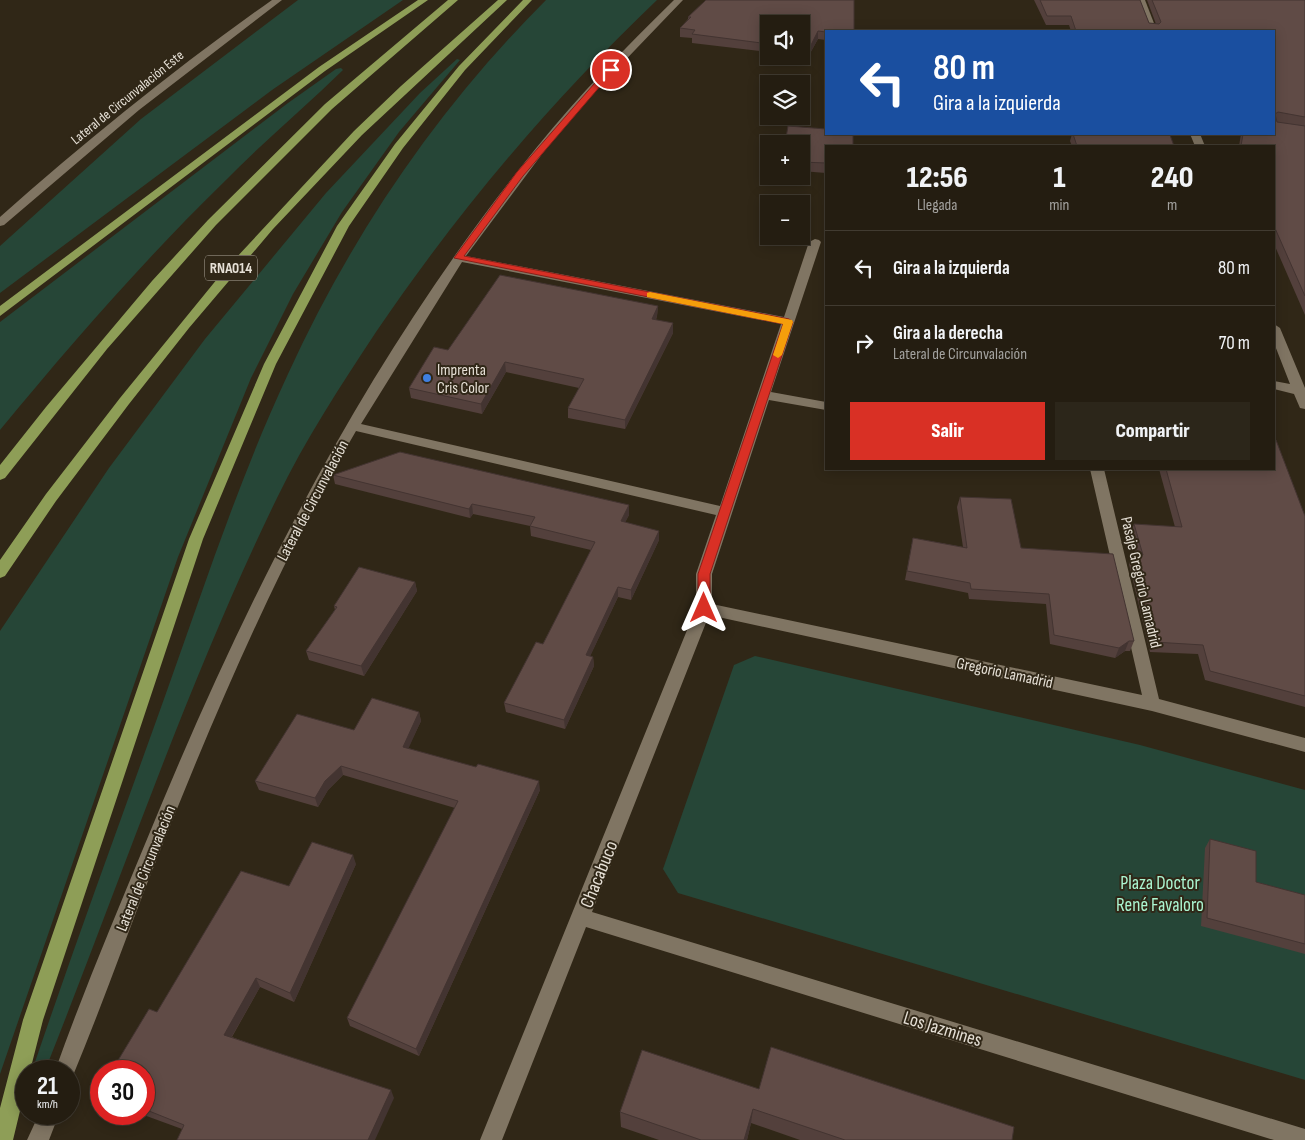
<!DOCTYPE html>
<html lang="es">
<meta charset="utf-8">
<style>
:root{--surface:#241d11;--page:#2c261a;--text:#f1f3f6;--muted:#a3a29f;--line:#413b31;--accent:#d93025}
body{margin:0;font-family:"Sofia Sans Condensed",sans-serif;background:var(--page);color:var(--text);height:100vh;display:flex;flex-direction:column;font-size:19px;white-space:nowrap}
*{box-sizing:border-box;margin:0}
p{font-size:16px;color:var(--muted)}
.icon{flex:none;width:28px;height:28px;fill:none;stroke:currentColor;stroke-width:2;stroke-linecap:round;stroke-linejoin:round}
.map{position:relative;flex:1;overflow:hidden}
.drawer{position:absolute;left:825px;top:145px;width:450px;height:325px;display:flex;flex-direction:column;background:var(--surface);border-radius:0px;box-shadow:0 2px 12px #0003,0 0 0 1px var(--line)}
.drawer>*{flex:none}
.hud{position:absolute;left:825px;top:30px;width:450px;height:105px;border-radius:0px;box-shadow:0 2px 12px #0003,0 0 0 1px var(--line);background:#1a4fa0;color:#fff;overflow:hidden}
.buttons{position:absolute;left:760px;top:15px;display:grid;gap:10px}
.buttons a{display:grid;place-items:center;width:50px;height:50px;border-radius:0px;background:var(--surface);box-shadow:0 2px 12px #0003,0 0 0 1px var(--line);font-size:25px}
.speed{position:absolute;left:15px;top:1060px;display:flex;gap:10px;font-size:25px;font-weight:700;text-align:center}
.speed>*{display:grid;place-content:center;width:65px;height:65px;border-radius:50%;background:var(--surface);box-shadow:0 2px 12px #0003,0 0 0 1px var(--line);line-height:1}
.speed small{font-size:12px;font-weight:400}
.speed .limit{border:8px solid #d22;background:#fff;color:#111}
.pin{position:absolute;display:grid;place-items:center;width:42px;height:42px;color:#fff;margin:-21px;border:2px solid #fff;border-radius:50%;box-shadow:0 1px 5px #0007}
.me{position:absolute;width:55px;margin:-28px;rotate:0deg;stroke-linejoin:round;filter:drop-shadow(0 0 4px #0008)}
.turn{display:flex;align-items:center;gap:18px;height:105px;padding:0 25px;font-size:22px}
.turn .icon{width:65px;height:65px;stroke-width:2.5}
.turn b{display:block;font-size:35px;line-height:42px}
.eta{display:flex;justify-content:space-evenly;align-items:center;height:85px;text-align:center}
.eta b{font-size:30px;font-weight:800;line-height:35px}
.button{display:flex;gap:10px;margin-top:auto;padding:10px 25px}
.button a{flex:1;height:58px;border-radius:0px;background:var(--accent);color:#fff;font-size:20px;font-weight:800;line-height:58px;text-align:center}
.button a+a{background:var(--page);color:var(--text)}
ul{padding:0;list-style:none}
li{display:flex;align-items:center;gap:15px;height:75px;padding:0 25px;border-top:1px solid var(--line)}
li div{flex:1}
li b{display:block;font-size:19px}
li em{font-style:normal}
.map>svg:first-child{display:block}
.green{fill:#264637}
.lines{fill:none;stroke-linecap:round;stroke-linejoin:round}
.minor{fill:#807563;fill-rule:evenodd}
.highway{fill:#8e9e57;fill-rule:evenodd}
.wall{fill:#53403c}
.shaded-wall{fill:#433431}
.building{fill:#604b46;stroke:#433431}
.route{fill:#d93025;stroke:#8d1f18}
.slow{fill:#f59e0b}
.shop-dot{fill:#3f7fe0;stroke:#302717;stroke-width:2}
.labels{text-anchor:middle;stroke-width:4;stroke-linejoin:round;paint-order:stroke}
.far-street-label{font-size:14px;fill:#e6e0d6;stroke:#302717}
.shield{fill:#302717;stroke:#afa89d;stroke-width:1}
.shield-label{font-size:15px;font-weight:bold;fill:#e6e0d6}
.poi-label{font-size:16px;fill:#e6e0d6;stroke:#302717;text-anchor:start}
.street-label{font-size:16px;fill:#e6e0d6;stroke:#302717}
.near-street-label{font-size:19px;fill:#e6e0d6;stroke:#302717}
.near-park-label{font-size:19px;fill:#abf5d1;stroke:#302717}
</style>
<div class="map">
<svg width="1305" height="1140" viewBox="0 0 1305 1140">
<rect width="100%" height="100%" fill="#302717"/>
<g class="green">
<polygon points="298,0 403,0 272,90 0,293 0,246 141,119"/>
<path d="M546,0h111c-107,102 -198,210 -281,332 -35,53 -71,108 -99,166 -89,183 -154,376 -229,565l-4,8h-10l-1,-3c42,-124 87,-246 131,-369 39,-109 75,-220 124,-325 64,-140 150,-266 258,-374z"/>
<polygon points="457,59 460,60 399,132 342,212 293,294 251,378 178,557 0,1074 0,631 109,468 205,339 326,193 420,93"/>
<path d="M341,68l2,2c-39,38 -81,73 -119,112 -80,78 -153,162 -224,248v-108l288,-219 48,-34z"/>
<polygon points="755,656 1140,745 1305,790 1305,1080 678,893 663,869 734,665"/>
</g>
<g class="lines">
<g class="minor">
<path d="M272,0h10l-143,110 -135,115 -4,1v-9c87,-77 177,-150 272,-217z"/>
<path d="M674,0h9l-95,99 -43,51 -79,106 318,61 25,-75 6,-3 4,1 2,2 -50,150 55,10v8l-57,-10 -57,174v30l430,91 -52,-226h14l55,230 146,39v14l-153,-41 -443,-96 -117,297 713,217v11h-31l-688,-213 -84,213h-22l216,-532v-34l20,-59 -360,-84c-83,143 -147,296 -208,450 -25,65 -49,132 -76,197l-3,1v-8h-14c27,-76 59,-152 90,-227 102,-249 222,-488 392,-697 42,-52 89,-100 137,-147zM462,262l319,62 -61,182 -359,-82z"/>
<polygon points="1137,0 1145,0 1157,31 1148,31"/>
<polygon points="1190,134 1200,134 1205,146 1195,146"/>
<polygon points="1274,324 1280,328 1305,388 1305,409 1300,408 1294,394 1274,389 1274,381 1290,384 1274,343"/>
<polygon points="39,1114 59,1114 49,1140 27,1140"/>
</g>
<g class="highway">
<polygon points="418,0 428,0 325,71 0,316 0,306 319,67"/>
<polygon points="448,0 458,0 332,109 216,225 107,349 5,478 0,480 0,465 46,407 152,281 208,220 325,104"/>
<polygon points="498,0 507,0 362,135 273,229 189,328 129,404 56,501 5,576 0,578 0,560 46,494 120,398 222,273 354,131 401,86"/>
<polygon points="523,0 532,0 465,70 403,148 349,226 276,364 203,539 43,1020 30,1071 26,1071 26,1086 13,1140 0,1140 0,1108 23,1020 189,539 264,364 337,226 395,144 459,66"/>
</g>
</g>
<g class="wall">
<polygon points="706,0 854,0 854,31 826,31 826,40 818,39 808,57 799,56 801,56 801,24 769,24 769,52 692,43 692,38 680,37 680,28 688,19 688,17"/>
<polygon points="1034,0 1140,0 1149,23 1156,24 1147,0 1305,0 1305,315 1274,244 1274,146 1239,146 1241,134 1274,134 1274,31 1071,31 1069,25 1046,25"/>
<polygon points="1072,134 1161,134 1174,146 1072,146 1070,141"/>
<polygon points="801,144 826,146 826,173 801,171"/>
<polygon points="658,306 657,316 656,320 673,333 625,429 568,418 568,408 579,388 506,372 482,414 411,398 409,388 448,350"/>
<polygon points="1159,469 1274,469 1305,516 1305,707 1205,680 1198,654 1150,652 1129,564 1132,555 1136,555 1130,534 1134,524 1175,527"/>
<polygon points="333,475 629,505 629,515 625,522 659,540 631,600 618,597 590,656 593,657 594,666 565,729 506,712 504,703 543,644 591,550 531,536 530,526 473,514 470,518 335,484"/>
<polygon points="960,497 1134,641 1130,651 1125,651 1115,658 1050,644 1046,604 969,599 968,593 905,580 913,538 963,547 957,507"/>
<polygon points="415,582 417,591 364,676 309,660 306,651 335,610 334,606"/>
<polygon points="419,712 421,721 408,748 540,790 419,1056 350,1026 347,1018 455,808 343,775 328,790 318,807 259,790 255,781 354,730"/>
<polygon points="1210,839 1256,882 1305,895 1305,954 1201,926 1205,848"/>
<polygon points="356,864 294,1002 260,987 232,1037 394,1098 182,1129 141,1114 144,1114 144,1071 157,1012"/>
<polygon points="759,1089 1012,1140 800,1140 751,1123 747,1140 659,1140 621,1127 620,1112"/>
</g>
<g class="shaded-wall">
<polygon points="818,31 818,39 808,57 809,49"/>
<polygon points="658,306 657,316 652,328 652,319"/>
<polygon points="673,323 673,333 625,429 625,420"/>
<polygon points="505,362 506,372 482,414 481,404"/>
<polygon points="472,504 473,514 470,518 469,509"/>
<polygon points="629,505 629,515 621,531 621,521"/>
<polygon points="659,531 659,540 631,600 631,590"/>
<polygon points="415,582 417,591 364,676 361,666"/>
<polygon points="618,587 618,597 586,665 586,655"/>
<polygon points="1129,641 1125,651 1115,658 1119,648"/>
<polygon points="593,657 594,666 565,729 564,720"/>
<polygon points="419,712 421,721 405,756 403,747"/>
<polygon points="341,766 343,775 328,790 318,807 315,798 325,781"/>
<polygon points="539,781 540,790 419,1056 416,1049"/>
<polygon points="353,855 356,864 294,1002 290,993"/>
<polygon points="256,978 260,987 228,1043 224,1035"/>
<polygon points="391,1090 394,1098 375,1140 368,1140"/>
<polygon points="753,1109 751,1123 747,1140 744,1140"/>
</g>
<g class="building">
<polygon points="706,0 854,0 854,31 826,32 818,31 809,49 801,48 801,24 769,24 769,44 692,34 695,30 680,28 691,17 688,17"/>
<polygon points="1040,0 1140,0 1149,23 1159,24 1161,22 1152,0 1305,0 1305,117 1278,112 1275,114 1277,122 1305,126 1305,296 1274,226 1274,146 1241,146 1243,134 1274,134 1274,31 1076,31 1071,16 1047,16"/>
<polygon points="788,126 826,129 826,134 853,134 853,146 826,146 826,163 801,162 801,144 785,144"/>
<polygon points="1073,134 1161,134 1162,135 1170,135 1174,146 1077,146"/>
<polygon points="500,275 658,306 652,319 673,323 625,420 568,408 584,379 505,362 481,404 409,388 434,347 448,350"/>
<polygon points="1274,440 1276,440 1305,516 1305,696 1210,671 1203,645 1154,642 1132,555 1143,555 1134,524 1182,527 1166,469 1274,469"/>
<polygon points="400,452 629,505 621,521 659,531 631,590 618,587 586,655 593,657 564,720 504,703 536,642 543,644 595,542 530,526 535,517 472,504 469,509 333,475"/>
<polygon points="960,497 1011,499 1021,548 1113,554 1134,641 1129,641 1119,648 1054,635 1049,594 971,589 970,583 907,571 913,538 967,548"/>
<polygon points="359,567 415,582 361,666 306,651 337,607 334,606"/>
<polygon points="372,698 419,712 403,747 476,767 478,764 539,781 416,1049 347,1018 458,801 341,766 325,781 315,798 255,781 297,714 354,730"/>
<polygon points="1210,839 1256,851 1256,882 1305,895 1305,944 1207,918"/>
<polygon points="312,842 353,855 297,978 290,993 256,978 224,1035 391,1090 368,1140 177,1140 184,1125 144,1109 144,1071 112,1071 114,1067 149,1009 157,1012 241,871 289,886"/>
<polygon points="771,1047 1014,1127 1012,1140 845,1140 753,1109 744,1140 701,1140 620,1112 642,1050 759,1089"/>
</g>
<polygon class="route" points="608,68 614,70 523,176 464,256 789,319 793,322 710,574 710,608 704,612 698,608 698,574 783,324 454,258 517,172"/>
<polygon class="slow" points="650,292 792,320 793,322 782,355 778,358 773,355 783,324 647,297 647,293"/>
<circle class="shop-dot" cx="427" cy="378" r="5"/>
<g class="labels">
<g class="far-street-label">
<text transform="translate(127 97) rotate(-39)" y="5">Lateral de Circunvalación Este</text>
</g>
<rect class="shield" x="205" y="255.5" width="52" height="25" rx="4"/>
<g class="shield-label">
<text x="231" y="273">RNA014</text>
</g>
<g class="poi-label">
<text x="437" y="375">Imprenta<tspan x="437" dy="18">Cris Color</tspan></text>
</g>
<g class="street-label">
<text transform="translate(312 500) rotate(-62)" y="6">Lateral de Circunvalación</text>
<text transform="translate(1142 582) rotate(77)" y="6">Pasaje Gregorio Lamadrid</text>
<text transform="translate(1005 672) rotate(12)" y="6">Gregorio Lamadrid</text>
<text transform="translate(145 868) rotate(-68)" y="6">Lateral de Circunvalación</text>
</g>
<g class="near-street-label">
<text transform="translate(598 874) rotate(-68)" y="7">Chacabuco</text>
<text transform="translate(943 1028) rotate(17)" y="7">Los Jazmines</text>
</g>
<g class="near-park-label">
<text x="1160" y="889">Plaza Doctor<tspan x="1160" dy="22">René Favaloro</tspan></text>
</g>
</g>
</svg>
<div class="buttons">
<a><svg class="icon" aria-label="sound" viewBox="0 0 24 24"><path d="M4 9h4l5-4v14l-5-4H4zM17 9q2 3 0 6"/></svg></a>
<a><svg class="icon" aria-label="layers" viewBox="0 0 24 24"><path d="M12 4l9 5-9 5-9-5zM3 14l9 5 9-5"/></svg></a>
<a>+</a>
<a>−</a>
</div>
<div class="speed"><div>21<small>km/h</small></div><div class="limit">30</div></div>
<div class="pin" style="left:611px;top:70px;background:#d93025"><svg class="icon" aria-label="arrive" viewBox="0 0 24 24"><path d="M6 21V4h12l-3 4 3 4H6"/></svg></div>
<svg class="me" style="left:704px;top:608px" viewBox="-20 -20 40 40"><path d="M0-17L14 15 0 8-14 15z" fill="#d93025" stroke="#fff" stroke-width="4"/></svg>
<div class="hud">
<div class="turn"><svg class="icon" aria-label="left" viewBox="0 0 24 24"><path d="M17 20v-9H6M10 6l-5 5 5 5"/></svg><div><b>80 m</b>Gira a la izquierda</div></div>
</div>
<section class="drawer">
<div class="eta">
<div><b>12:56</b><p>Llegada</p></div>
<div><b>1</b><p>min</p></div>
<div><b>240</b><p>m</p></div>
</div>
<ul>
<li><svg class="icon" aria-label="left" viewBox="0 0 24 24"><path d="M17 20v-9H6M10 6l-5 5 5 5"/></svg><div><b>Gira a la izquierda</b></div><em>80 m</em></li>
<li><svg class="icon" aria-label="right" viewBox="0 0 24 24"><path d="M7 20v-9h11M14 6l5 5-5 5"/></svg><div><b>Gira a la derecha</b><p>Lateral de Circunvalación</p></div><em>70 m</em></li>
</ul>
<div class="button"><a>Salir</a><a>Compartir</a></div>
</section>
</div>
